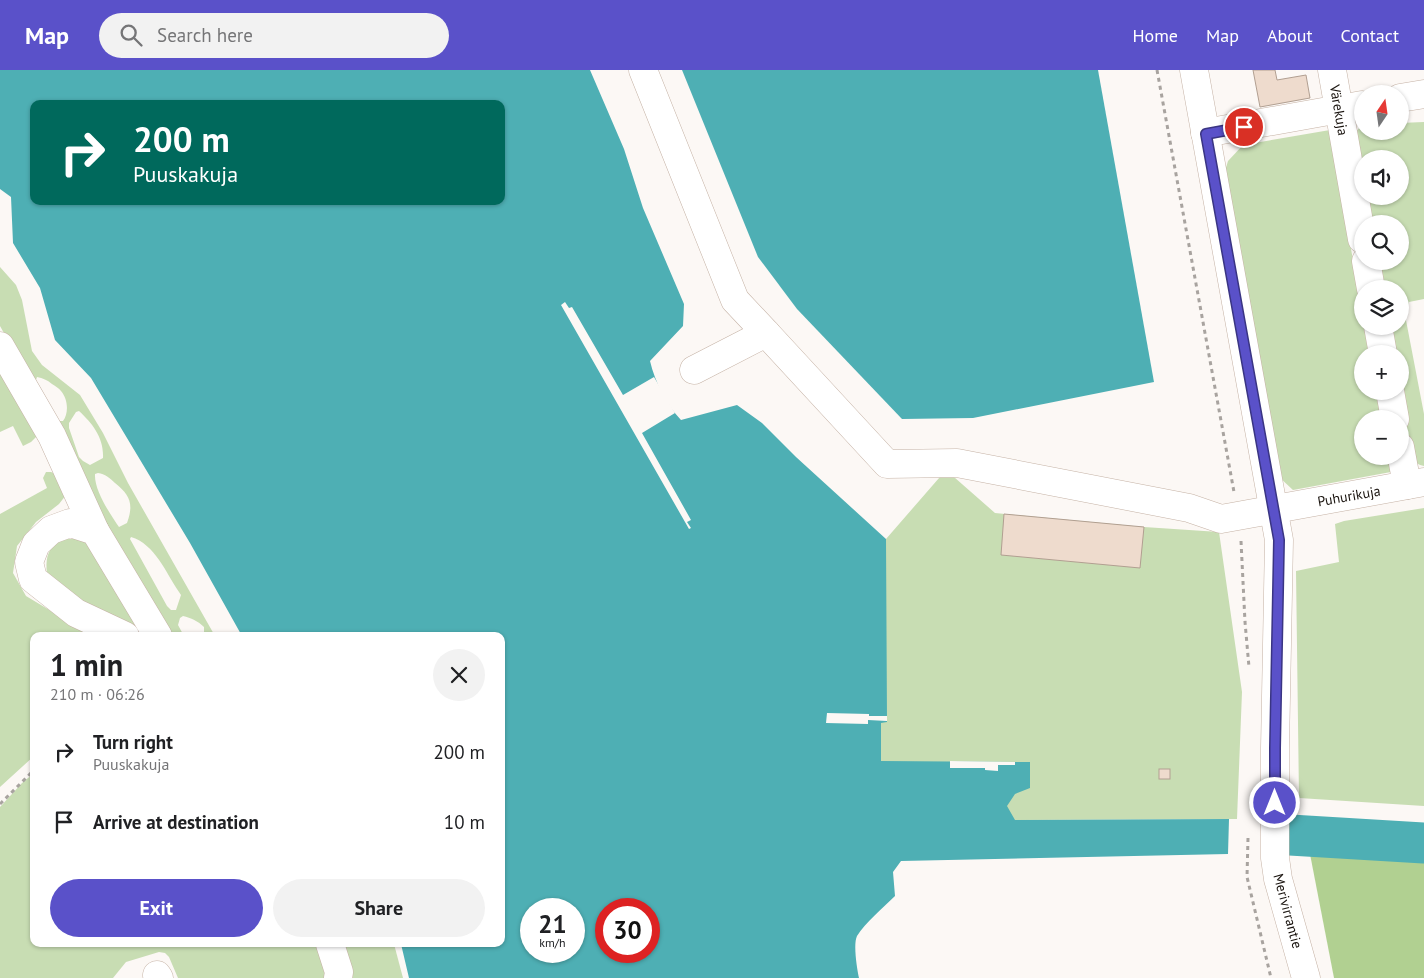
<!DOCTYPE html>
<meta charset="utf-8">
<style>
:root{--surface:#fff;--page:#f2f2f2;--text:#202124;--muted:#757577;--accent:#5a51c9}
body{margin:0;font-family:"PT Sans",sans-serif;background:var(--page);color:var(--text);height:100vh;display:flex;flex-direction:column;font-size:19px;white-space:nowrap}
*{box-sizing:border-box;margin:0}
p{font-size:16px;color:var(--muted)}
.icon{flex:none;width:28px;height:28px;fill:none;stroke:currentColor;stroke-width:2;stroke-linecap:round;stroke-linejoin:round}
.map{position:relative;flex:1;overflow:hidden}
.panel{position:absolute;left:30px;top:562px;width:475px;height:315px;display:flex;flex-direction:column;background:var(--surface);border-radius:10px;box-shadow:0 1px 4px #0004}
.panel>*{flex:none}
.guide{position:absolute;left:30px;top:30px;width:475px;height:105px;border-radius:10px;box-shadow:0 1px 4px #0004;background:#00695c;color:#fff;overflow:hidden}
.needle{width:32px;rotate:13deg}
.fabs{position:absolute;left:1354px;top:15px;display:grid;gap:10px}
.fabs a{display:grid;place-items:center;width:55px;height:55px;border-radius:50%;background:var(--surface);box-shadow:0 1px 4px #0004;font-size:25px}
.speed{position:absolute;left:520px;top:828px;display:flex;gap:10px;font-size:25px;font-weight:700;text-align:center}
.speed>*{display:grid;place-content:center;width:65px;height:65px;border-radius:50%;background:var(--surface);box-shadow:0 1px 4px #0004;line-height:1}
.speed small{font-size:12px;font-weight:400}
.speed .limit{border:8px solid #d22;background:#fff;color:#111}
.pin{position:absolute;display:grid;place-items:center;width:42px;height:42px;color:#fff;margin:-21px;border:2px solid #fff;border-radius:50%;box-shadow:0 1px 5px #0007}
.me{position:absolute;width:55px;margin:-28px;rotate:0deg;stroke-linejoin:round;filter:drop-shadow(0 0 4px #0008)}
.turn{display:flex;align-items:center;gap:18px;height:105px;padding:0 20px;font-size:22px}
.turn .icon{width:65px;height:65px;stroke-width:2.5}
.turn b{display:block;font-size:35px;line-height:42px}
.round{display:grid;place-items:center;flex:none;width:52px;height:52px;border-radius:26px;background:var(--page)}
.summary{display:flex;align-items:center;justify-content:space-between;height:85px;padding:0 20px}
h1{font-size:30px;font-weight:600;line-height:38px}
.action{display:flex;gap:10px;margin-top:auto;padding:10px 20px}
.action a{flex:1;height:58px;border-radius:30px;background:var(--accent);color:#fff;font-size:20px;font-weight:600;line-height:58px;text-align:center}
.action a+a{background:var(--page);color:var(--text)}
ul{padding:0;list-style:none}
li{display:flex;align-items:center;gap:15px;height:70px;padding:0 20px}
li div{flex:1}
li b{display:block;font-size:19px}
li em{font-style:normal}
header{display:flex;align-items:center;gap:30px;box-sizing:border-box;height:70px;padding:0 25px;background:var(--accent);color:#fff}
header strong{font-size:24px}
nav{display:flex;gap:28px;margin-inline-start:auto;font-size:18px}
.search{width:350px;height:45px;background:var(--page);display:flex;align-items:center;gap:12px;box-sizing:border-box;padding:0 18px;border-radius:28px;color:var(--muted);font-size:19px}
.map>svg:first-child{display:block}
.green{fill:#c8ddb3;fill-rule:evenodd}
.forest{fill:#b1d091}
.water{fill:#4eafb4;fill-rule:evenodd}
.pier{fill:#fcf8f5}
.lines{fill:none;stroke-linecap:round;stroke-linejoin:round}
.river{stroke:#4eafb4;stroke-width:41}
.building{fill:#eedbcd;stroke:#b19f91}
.minor-casing{stroke:#c5b2a5;stroke-width:29}
.path{stroke:#a8a39f;stroke-width:3;stroke-dasharray:4 4;stroke-linecap:butt}
.minor{stroke:#fff;stroke-width:28}
.route-casing{stroke:#3a3583;stroke-width:12}
.route{stroke:#5a51c9;stroke-width:9}
.labels{text-anchor:middle;stroke-width:4.5;stroke-linejoin:round;paint-order:stroke}
.street-label{font-size:14px;fill:#19130e;stroke:#fff}
</style>
<header>
<strong>Map</strong>
<div class="search"><svg class="icon" aria-label="search" viewBox="0 0 24 24"><circle cx="10" cy="10" r="6"/><path d="M15 15l6 6"/></svg>Search here</div>
<nav><a>Home</a><a>Map</a><a>About</a><a>Contact</a></nav>
</header>
<div class="map">
<svg width="1424" height="908" viewBox="0 0 1424 908">
<rect width="100%" height="100%" fill="#fcf8f5"/>
<g class="green">
<path d="M1424,52v177l-15,3 -4,13 19,99v52c-11,-2 -12,-8 -15,-17l-10,-58h1v-37h-8l-5,-28h13v-37h-19l-5,-28h24v-37h-31l-4,-28h35v-37h-38v25l-7,-51 5,-6 2,-1v5h38v-8z"/>
<polygon points="1330,60 1362,241 1362,256 1365,256 1370,284 1362,284 1362,321 1377,321 1382,349 1362,349 1362,386 1388,386 1391,402 1293,420 1278,406 1224,104 1228,91 1243,75"/>
<path d="M0,197l16,18 6,15 10,51 10,14 38,30 23,38 25,50 87,153h-11v-9c-6,-6 -13,-9 -21,-11l-3,2 -2,7 6,11h-12l-74,-125 -54,-107 -44,-78zM37,307c6,1 10,3 15,7 3,2 7,4 9,7 7,8 8,22 2,30h-4l-3,-5 -20,-36zM79,341c14,13 25,27 24,47l-13,7 -7,-4 -4,-4 -10,-29v-5l7,-11zM98,403c7,1 12,5 17,10 15,12 19,21 12,40l-8,4c-9,-13 -25,-37 -24,-53zM131,467c24,7 35,36 48,55l2,3 -5,15h-5l-4,-4 -37,-67z"/>
<polygon points="0,285 37,366 31,372 23,376 13,356 0,362"/>
<polygon points="946,400 995,443 1144,457 1219,462 1242,622 1237,749 825,751 886,469"/>
<polygon points="46,402 51,402 56,404 66,425 59,434 36,452 17,476 13,503 26,526 56,544 102,566 34,566 34,686 0,717 0,444 47,418 43,408"/>
<polygon points="1424,438 1424,736 1299,728 1296,501 1339,492 1335,454 1344,451"/>
<path d="M66,469h11l10,4 49,83 -2,2 -67,-33 -20,-20c-2,-19 1,-30 19,-36z"/>
<polygon points="34,703 34,874 320,874 326,908 178,908 169,887 165,883 159,882 126,892 113,908 0,908 0,737 22,713"/>
<polygon points="343,874 394,874 403,908 352,908 350,905"/>
</g>
<polygon class="forest" points="1310,784 1424,790 1424,908 1334,908"/>
<g class="water">
<path d="M0,0h590l34,79 19,59 41,96 -1,22 -33,35c5,21 16,43 31,59l56,-15 25,18 34,34 90,82 1,183 -6,1v38l149,1v26l-15,6 -8,12 8,14 214,-1 -1,35 -327,7 -8,11 2,24c-11,11 -30,27 -38,40 -4,8 0,33 2,42h-450l-8,-34h100v-308h-259l-52,-93 -99,-165 -36,-38 -15,-52 -27,-45 -2,-46 -11,-8zM34,34h467v97h-467zM531,839h43v42h-43zM606,839h43v42h-43z"/>
<polygon points="682,0 1098,0 1154,312 973,348 902,349 797,239 758,187"/>
</g>
<g class="pier">
<polygon points="565,232 569,238 572,237 623,325 654,307 675,343 642,363 691,450 687,452 691,458 689,459 561,235"/>
<polygon points="827,643 869,644 869,646 887,646 887,651 868,650 868,654 826,653"/>
<polygon points="950,691 1015,692 1015,695 998,695 998,701 985,700 985,698 950,698"/>
</g>
<g class="lines">
<polyline class="river" points="1290,765 1424,773"/>
</g>
<g class="building">
<polygon points="1253,0 1275,0 1277,10 1306,5 1310,28 1260,37"/>
<polygon points="1004,444 1144,457 1140,498 1001,485"/>
<rect x="1159" y="699" width="11" height="10"/>
</g>
<g class="lines">
<g class="minor-casing">
<g id="minor">
<polyline points="643,0 735,230 766,263"/>
<polyline points="1194,0 1279,470 1275,678 1275,788 1278,809 1306,908"/>
<polyline points="1332,0 1362,169"/>
<polyline points="1400,28 1424,24"/>
<polyline points="1205,63 1362,35"/>
<polyline points="1366,191 1371,219"/>
<polyline points="1378,256 1383,284"/>
<polyline points="0,276 52,366 95,461"/>
<polyline points="694,300 766,263 887,394 957,393 1189,438 1221,449 1424,412"/>
<polyline points="1390,321 1395,349"/>
<polyline points="1400,377 1407,415"/>
<polyline points="125,566 76,543 33,509 29,492 36,474 51,460 70,453 95,461 158,566"/>
<polyline points="330,874 339,902 338,908"/>
<polyline points="157,905 159,908"/>
</g>
</g>
<g class="path">
<polyline points="1157,0 1234,422"/>
<polyline points="1241,471 1245,552 1249,597"/>
<polyline points="0,734 34,700"/>
<polyline points="1248,768 1247,807 1271,908"/>
</g>
<use href="#minor" class="minor"/>
</g>
<g class="lines">
<g class="route-casing">
<polyline id="route" points="1244,57 1206,64 1279,470 1275,678 1275,733"/>
</g>
<use href="#route" class="route"/>
</g>
<g class="labels">
<g class="street-label">
<text transform="translate(1339 40) rotate(80)" y="5">Värekuja</text>
<text transform="translate(1349 426) rotate(-10)" y="5">Puhurikuja</text>
<text transform="translate(1288 841) rotate(75)" y="5">Merivirrantie</text>
</g>
</g>
</svg>
<div class="fabs">
<a><svg class="needle" viewBox="-14 -14 28 28"><path d="M0-13l5 13h-10z" fill="#e53935"/><path d="M0 13l5-13h-10z" fill="#757577"/></svg></a>
<a><svg class="icon" aria-label="sound" viewBox="0 0 24 24"><path d="M4 9h4l5-4v14l-5-4H4zM17 9q2 3 0 6"/></svg></a>
<a><svg class="icon" aria-label="search" viewBox="0 0 24 24"><circle cx="10" cy="10" r="6"/><path d="M15 15l6 6"/></svg></a>
<a><svg class="icon" aria-label="layers" viewBox="0 0 24 24"><path d="M12 4l9 5-9 5-9-5zM3 14l9 5 9-5"/></svg></a>
<a>+</a>
<a>−</a>
</div>
<div class="speed"><div>21<small>km/h</small></div><div class="limit">30</div></div>
<div class="pin" style="left:1244px;top:57px;background:#d93025"><svg class="icon" aria-label="arrive" viewBox="0 0 24 24"><path d="M6 21V4h12l-3 4 3 4H6"/></svg></div>
<svg class="me" style="left:1275px;top:733px" viewBox="-20 -20 40 40"><circle r="17" fill="#5a51c9" stroke="#fff" stroke-width="3"/><path d="M0-11L8 9 0 5-8 9z" fill="#fff"/></svg>
<div class="guide">
<div class="turn"><svg class="icon" aria-label="right" viewBox="0 0 24 24"><path d="M7 20v-9h11M14 6l5 5-5 5"/></svg><div><b>200 m</b>Puuskakuja</div></div>
</div>
<section class="panel">
<div class="summary"><div><h1>1 min</h1><p>210 m · 06:26</p></div><a class="round"><svg class="icon" aria-label="close" viewBox="0 0 24 24"><path d="M6 6l12 12M18 6L6 18"/></svg></a></div>
<ul>
<li><svg class="icon" aria-label="right" viewBox="0 0 24 24"><path d="M7 20v-9h11M14 6l5 5-5 5"/></svg><div><b>Turn right</b><p>Puuskakuja</p></div><em>200 m</em></li>
<li><svg class="icon" aria-label="arrive" viewBox="0 0 24 24"><path d="M6 21V4h12l-3 4 3 4H6"/></svg><div><b>Arrive at destination</b></div><em>10 m</em></li>
</ul>
<div class="action"><a>Exit</a><a>Share</a></div>
</section>
</div>
